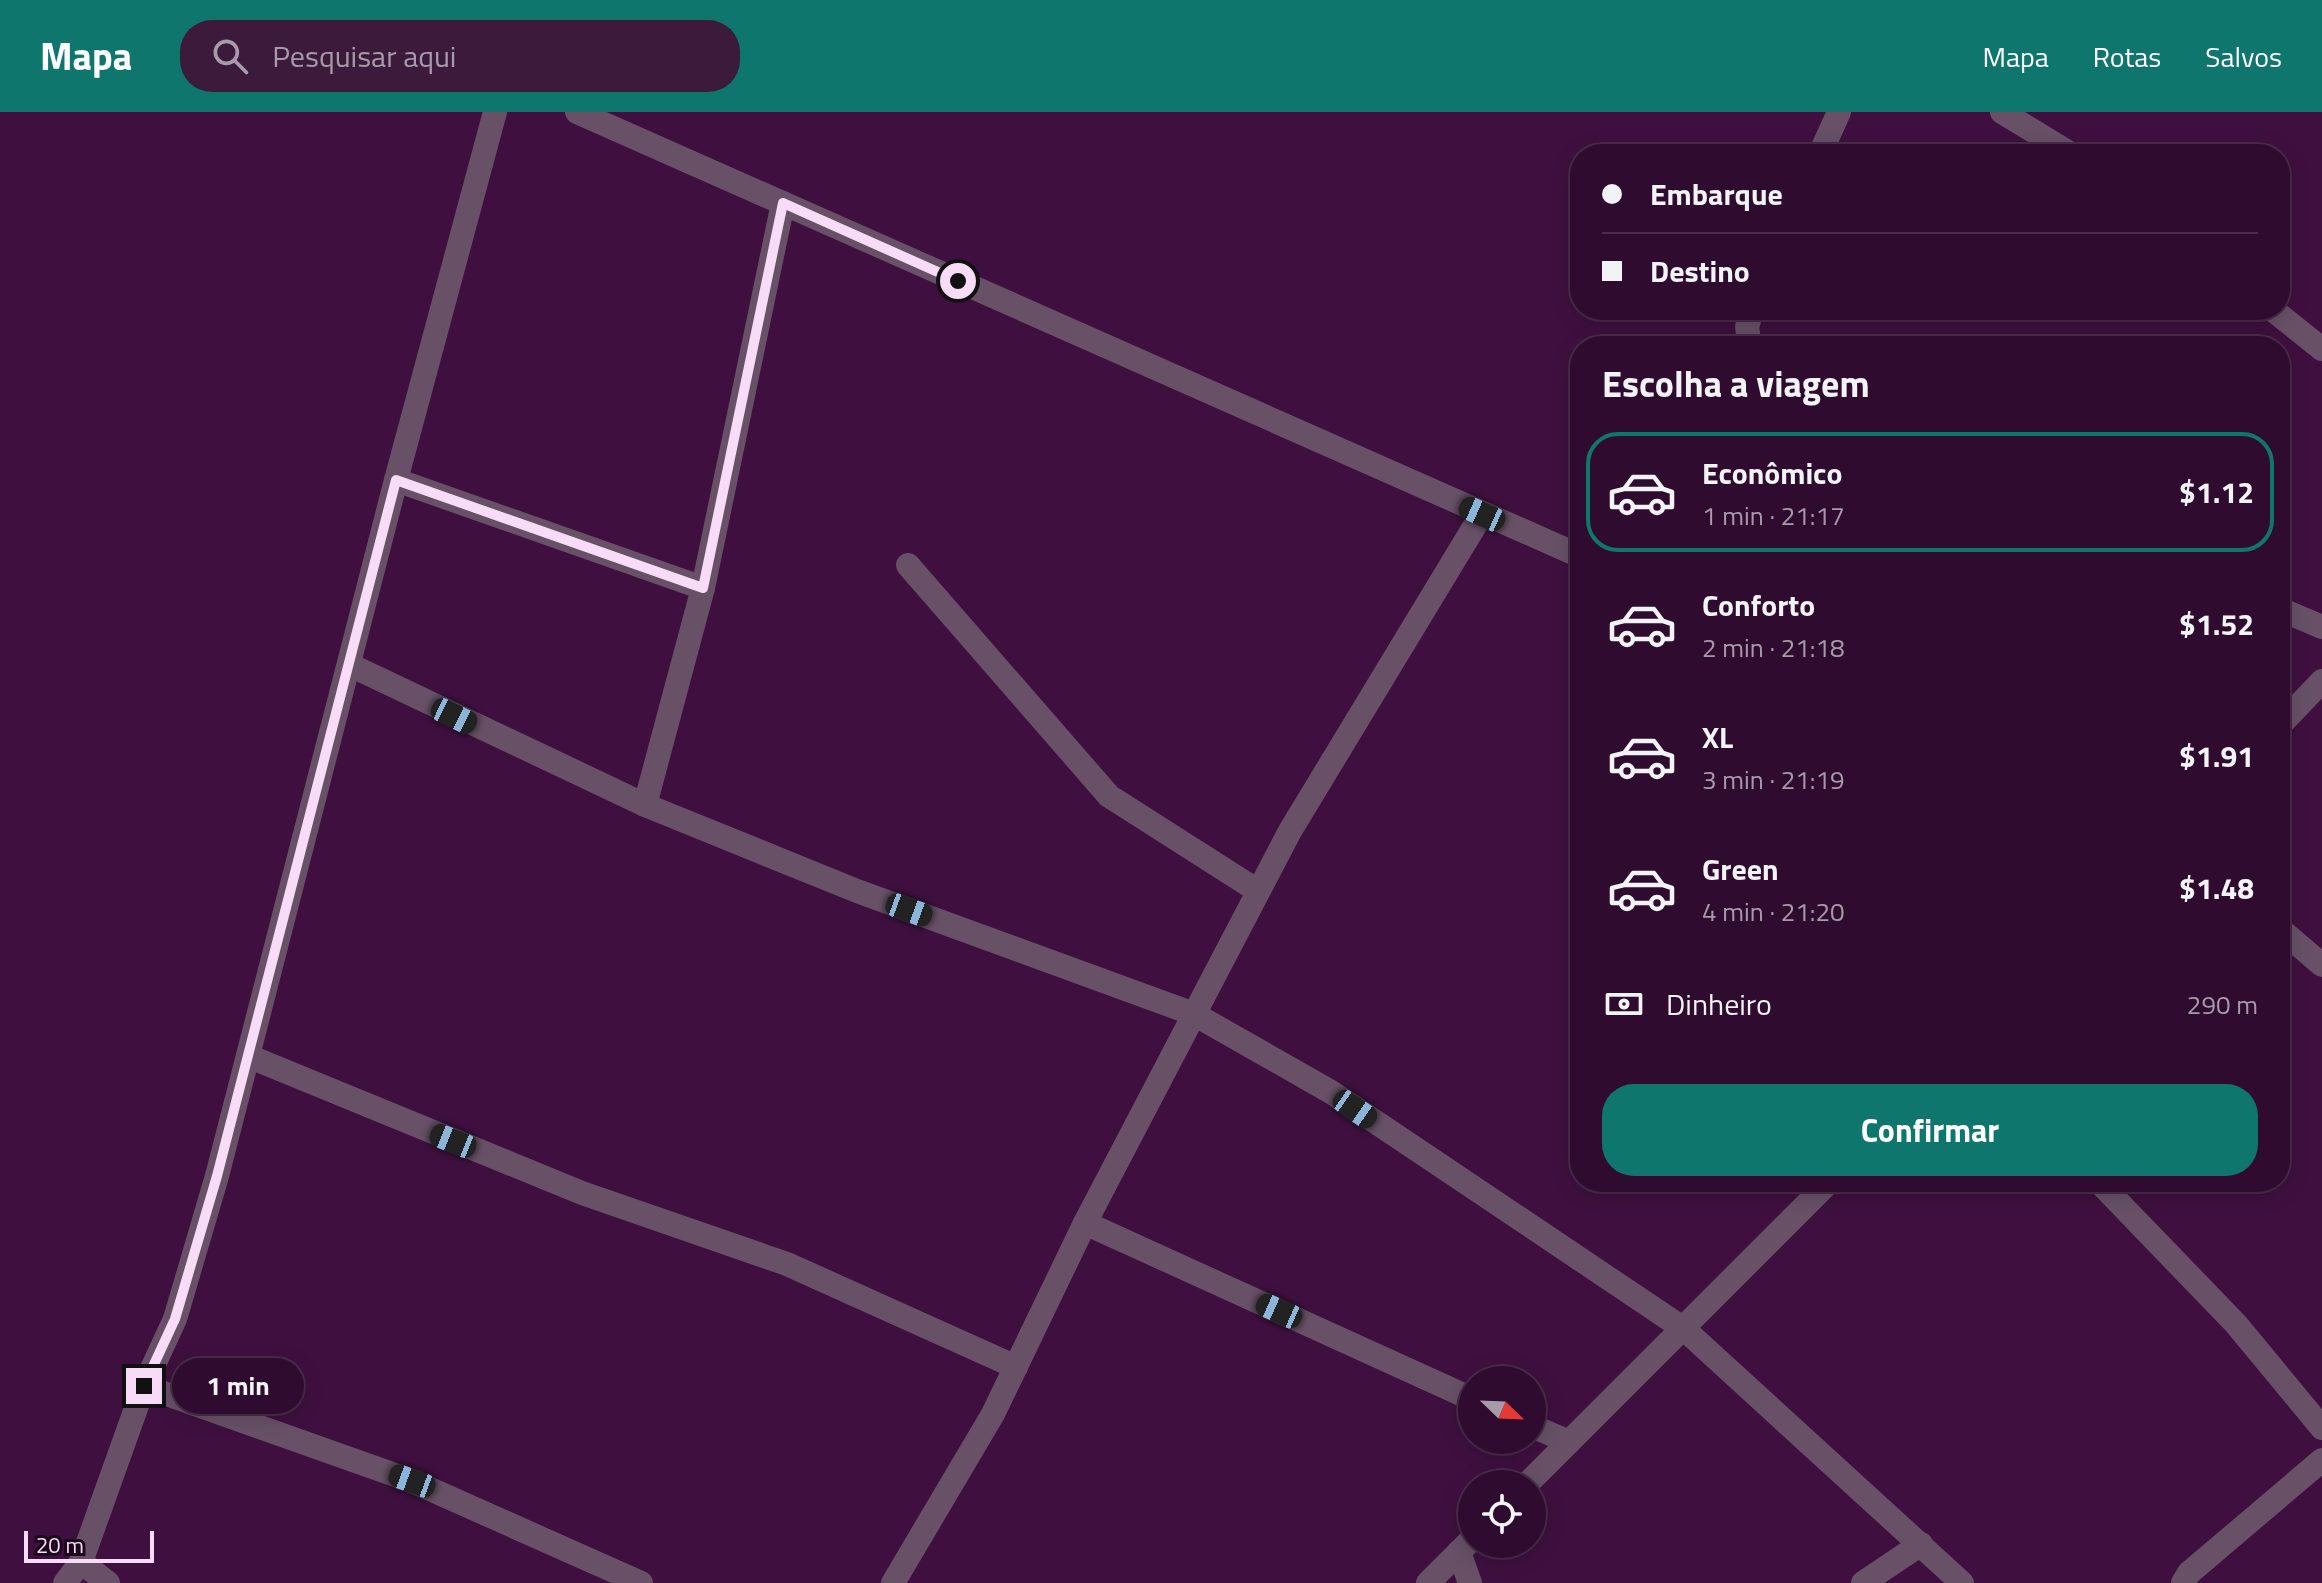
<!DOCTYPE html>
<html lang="pt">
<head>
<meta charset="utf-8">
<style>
  body { margin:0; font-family:"Titillium Web",sans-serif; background:#3b1a3b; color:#f1f3f6; height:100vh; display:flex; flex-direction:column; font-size:30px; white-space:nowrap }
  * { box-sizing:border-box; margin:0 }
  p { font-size:26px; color:#a79baa }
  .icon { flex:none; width:44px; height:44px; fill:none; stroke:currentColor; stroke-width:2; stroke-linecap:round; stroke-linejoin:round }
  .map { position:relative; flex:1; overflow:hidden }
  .drawer { position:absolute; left:1570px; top:224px; width:720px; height:856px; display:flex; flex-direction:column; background:#2f0c2f; border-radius:32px; box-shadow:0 4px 20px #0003,0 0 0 2px #4a2c4b }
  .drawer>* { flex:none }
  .hud { position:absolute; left:1570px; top:32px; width:720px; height:176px; border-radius:32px; box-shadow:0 4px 20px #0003,0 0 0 2px #4a2c4b; display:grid; align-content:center; height:176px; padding:0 32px; background:#2f0c2f }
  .needle { width:52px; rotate:113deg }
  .buttons { position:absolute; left:1458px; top:1254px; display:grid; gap:16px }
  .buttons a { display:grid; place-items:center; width:88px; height:88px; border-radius:50%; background:#2f0c2f; box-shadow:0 4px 20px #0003,0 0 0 2px #4a2c4b; font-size:40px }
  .scale { position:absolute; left:24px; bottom:20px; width:130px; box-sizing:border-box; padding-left:8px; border:4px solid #f8dbf6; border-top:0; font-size:22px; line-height:28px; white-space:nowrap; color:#f8dbf6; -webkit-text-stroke:6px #1b071b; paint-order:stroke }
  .end { position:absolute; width:36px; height:36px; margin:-18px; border:10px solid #f8dbf6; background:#111; box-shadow:0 0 0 4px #111 }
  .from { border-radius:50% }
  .bubble { position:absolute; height:56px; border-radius:28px; background:#2f0c2f; box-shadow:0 4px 20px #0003,0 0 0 2px #4a2c4b; font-size:26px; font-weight:700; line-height:56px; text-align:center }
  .car { position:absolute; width:24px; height:48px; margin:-24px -12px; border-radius:10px; box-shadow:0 0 6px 2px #0007; background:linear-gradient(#222 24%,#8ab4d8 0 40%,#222 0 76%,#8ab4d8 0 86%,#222 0) }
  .hud b { display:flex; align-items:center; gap:28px; height:76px; font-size:30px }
  .hud b+b { border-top:2px solid #4a2c4b }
  .hud i { width:20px; height:20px; background:#f1f3f6 }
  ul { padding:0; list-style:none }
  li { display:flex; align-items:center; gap:24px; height:120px; margin:0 16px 12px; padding:0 16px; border:4px solid transparent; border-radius:32px }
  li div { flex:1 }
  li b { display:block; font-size:30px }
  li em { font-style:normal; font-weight:700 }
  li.active { border-color:#0f766e }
  li>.icon { width:72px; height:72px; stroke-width:1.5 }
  h2 { padding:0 32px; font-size:36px; line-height:96px }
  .pay { display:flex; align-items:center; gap:20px; height:88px; padding:0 32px; font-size:30px }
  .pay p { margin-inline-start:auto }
  .action { display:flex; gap:16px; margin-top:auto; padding:16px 32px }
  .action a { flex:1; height:92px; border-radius:32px; background:#0f766e; color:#fff; font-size:32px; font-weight:700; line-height:92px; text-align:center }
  header { display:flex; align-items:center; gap:48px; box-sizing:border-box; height:112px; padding:0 40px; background:#0f766e; color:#fff }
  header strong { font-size:38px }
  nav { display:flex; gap:44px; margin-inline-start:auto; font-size:28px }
  .search { width:560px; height:72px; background:#3b1a3b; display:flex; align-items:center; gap:20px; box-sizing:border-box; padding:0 28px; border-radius:32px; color:#a79baa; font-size:30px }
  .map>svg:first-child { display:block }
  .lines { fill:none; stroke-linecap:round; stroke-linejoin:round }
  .minor { stroke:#685167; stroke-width:24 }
  .route { stroke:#f8dbf6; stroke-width:10 }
</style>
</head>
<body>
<header>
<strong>Mapa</strong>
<div class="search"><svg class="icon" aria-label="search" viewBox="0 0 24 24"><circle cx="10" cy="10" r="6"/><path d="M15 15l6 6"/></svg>Pesquisar aqui</div>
<nav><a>Mapa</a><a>Rotas</a><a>Salvos</a></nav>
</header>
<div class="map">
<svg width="2322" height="1471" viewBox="0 0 2322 1471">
  <rect width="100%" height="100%" fill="#3f103f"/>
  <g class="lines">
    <g class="minor">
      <path d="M577,0L1580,444"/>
      <path d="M2002,0L2071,42"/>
      <path d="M1820,42L1839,0"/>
      <path d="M2273,198L2322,237"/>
      <path d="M1750,234L1747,215L1752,198"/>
      <path d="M396,368L703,476"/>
      <path d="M908,453L1109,684L1258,779"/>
      <path d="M2280,497L2322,515"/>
      <path d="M350,553L645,693L857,779L1194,902L1331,980L1684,1217L1962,1471"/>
      <path d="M2280,613L2322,569"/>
      <path d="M645,693L703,476L783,91"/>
      <path d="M2280,817L2322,853"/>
      <path d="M248,944L582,1081L787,1152L1016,1255"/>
      <path d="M2099,1070L2236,1212L2322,1316"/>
      <path d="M1085,1111L1472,1287"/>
      <path d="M144,1274L412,1369L641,1471"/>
      <path d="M1532,1314L1569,1330"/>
      <path d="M1527,1372L1829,1070"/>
      <path d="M1459,1440L1470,1471"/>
      <path d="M81,1450L108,1471"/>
      <path d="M65,1471L81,1450L144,1274L175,1207L217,1064L396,368L495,0"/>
      <path d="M893,1471L993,1302L1085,1111L1290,719L1482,402"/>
      <path d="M1428,1471L1472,1427"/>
      <path d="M1863,1471L1921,1432"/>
      <path d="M2183,1471L2189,1461L2322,1348"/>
    </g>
  </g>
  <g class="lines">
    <path class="route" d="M144,1274L175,1207L217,1064L396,368L703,476L783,91L958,169"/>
  </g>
</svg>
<div class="buttons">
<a><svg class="needle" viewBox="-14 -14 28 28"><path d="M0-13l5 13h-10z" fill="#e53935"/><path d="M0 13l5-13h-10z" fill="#a79baa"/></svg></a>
<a><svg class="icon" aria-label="locate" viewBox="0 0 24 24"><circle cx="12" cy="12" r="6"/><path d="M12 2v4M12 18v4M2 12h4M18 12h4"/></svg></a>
</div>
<div class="scale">20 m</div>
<i class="end from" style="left:958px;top:169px"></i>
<i class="end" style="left:144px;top:1274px"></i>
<div class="bubble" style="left:172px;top:1246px;width:132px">1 min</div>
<i class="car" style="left:1482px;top:402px;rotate:294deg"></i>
<i class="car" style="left:454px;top:604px;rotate:116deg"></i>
<i class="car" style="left:909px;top:798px;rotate:110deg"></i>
<i class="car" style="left:1355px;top:997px;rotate:125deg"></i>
<i class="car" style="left:453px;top:1029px;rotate:292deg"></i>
<i class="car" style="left:1279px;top:1199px;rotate:294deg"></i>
<i class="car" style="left:412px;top:1369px;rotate:290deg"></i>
<div class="hud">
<b><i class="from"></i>Embarque</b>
<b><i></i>Destino</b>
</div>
<section class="drawer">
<h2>Escolha a viagem</h2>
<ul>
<li class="active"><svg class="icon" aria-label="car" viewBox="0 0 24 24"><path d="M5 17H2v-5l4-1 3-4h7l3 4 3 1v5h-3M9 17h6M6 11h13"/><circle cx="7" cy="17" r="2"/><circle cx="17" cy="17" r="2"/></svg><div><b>Econômico</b><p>1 min · 21:17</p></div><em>$1.12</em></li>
<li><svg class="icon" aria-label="car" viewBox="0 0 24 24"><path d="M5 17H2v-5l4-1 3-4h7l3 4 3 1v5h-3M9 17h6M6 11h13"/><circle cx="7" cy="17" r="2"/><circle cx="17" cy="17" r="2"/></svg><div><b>Conforto</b><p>2 min · 21:18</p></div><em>$1.52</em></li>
<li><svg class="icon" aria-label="car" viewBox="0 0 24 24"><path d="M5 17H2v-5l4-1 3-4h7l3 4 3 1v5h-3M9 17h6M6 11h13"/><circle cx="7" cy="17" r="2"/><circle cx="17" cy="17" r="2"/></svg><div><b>XL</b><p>3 min · 21:19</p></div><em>$1.91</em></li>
<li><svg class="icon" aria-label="car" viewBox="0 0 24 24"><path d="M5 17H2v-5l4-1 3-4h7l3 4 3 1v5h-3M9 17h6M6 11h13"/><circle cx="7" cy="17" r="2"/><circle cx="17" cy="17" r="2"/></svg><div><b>Green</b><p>4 min · 21:20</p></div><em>$1.48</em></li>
</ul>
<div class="pay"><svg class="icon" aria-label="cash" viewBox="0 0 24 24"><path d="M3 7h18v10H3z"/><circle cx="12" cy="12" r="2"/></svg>Dinheiro<p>290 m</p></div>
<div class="action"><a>Confirmar</a></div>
</section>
</div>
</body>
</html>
